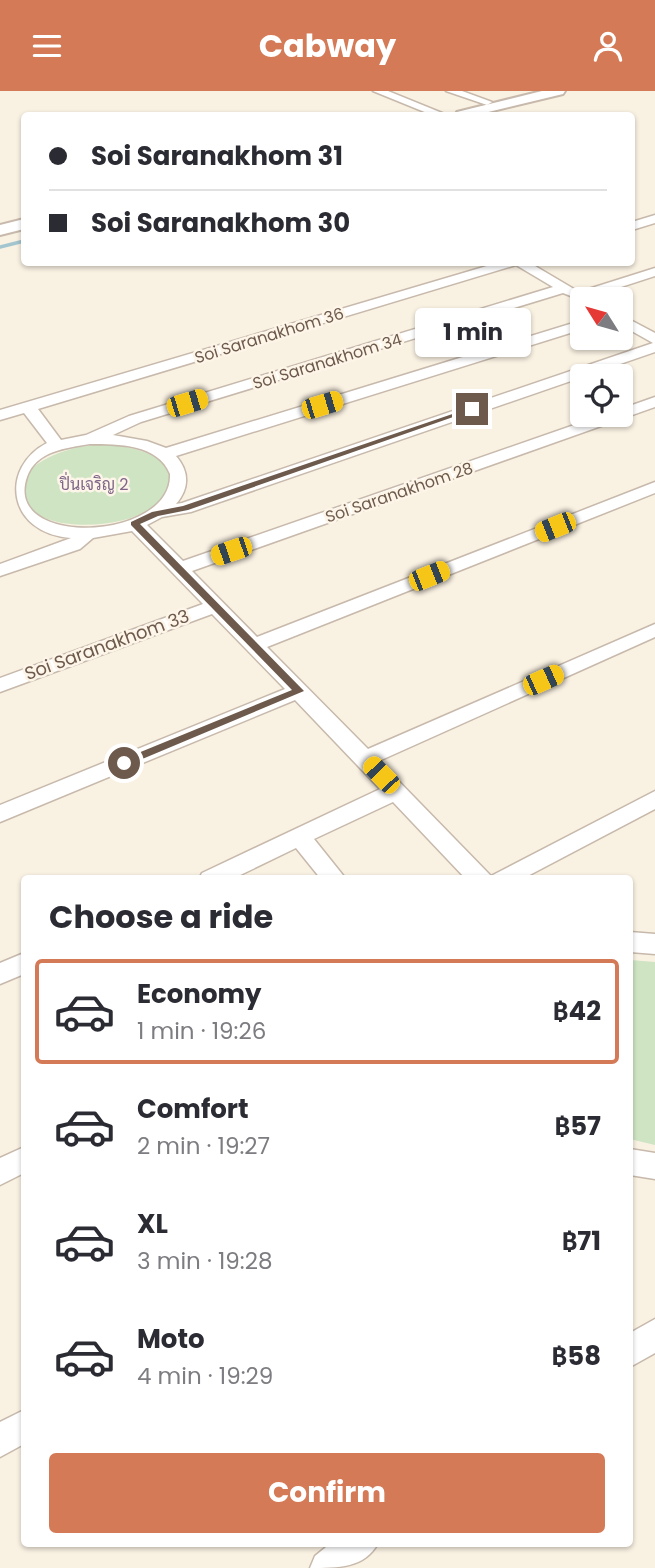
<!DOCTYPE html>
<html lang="en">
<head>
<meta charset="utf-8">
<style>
  body { margin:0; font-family:Poppins,Sarabun,sans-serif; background:#f2f2f3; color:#2b2b33; height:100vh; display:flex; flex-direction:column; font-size:26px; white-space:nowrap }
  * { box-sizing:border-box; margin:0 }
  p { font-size:23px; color:#7c7c81 }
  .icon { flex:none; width:38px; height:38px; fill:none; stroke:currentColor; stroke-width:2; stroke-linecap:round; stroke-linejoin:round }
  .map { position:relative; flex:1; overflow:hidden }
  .details { position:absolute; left:21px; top:784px; width:612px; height:672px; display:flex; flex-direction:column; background:#fff; border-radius:7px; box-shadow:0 2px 5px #0004 }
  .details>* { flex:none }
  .top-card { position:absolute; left:21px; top:21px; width:614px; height:154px; border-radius:7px; box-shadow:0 2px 5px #0004; display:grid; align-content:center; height:154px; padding:0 28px; background:#fff }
  .needle { width:46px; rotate:307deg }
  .controls { position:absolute; left:570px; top:196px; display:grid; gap:14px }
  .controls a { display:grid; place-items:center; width:63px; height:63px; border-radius:7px; background:#fff; box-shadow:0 2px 5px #0004; font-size:35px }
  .end { position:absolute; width:32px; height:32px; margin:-16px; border:9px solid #6d5a4c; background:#fff; box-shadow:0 0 0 4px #fff }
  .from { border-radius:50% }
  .bubble { position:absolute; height:49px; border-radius:7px; background:#fff; box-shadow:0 2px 5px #0004; font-size:23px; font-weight:700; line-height:49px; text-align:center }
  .car { position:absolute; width:21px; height:42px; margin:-21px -10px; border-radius:9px; box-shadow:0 0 5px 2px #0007; background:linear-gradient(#f5c518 24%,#345 0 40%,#f5c518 0 76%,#345 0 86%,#f5c518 0) }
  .top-card b { display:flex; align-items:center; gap:24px; height:66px; font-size:26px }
  .top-card b+b { border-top:2px solid #e1e1e2 }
  .top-card i { width:18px; height:18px; background:#2b2b33 }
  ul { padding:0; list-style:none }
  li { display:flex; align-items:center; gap:21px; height:105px; margin:0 14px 10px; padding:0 14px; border:4px solid transparent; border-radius:7px }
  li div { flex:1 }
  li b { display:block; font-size:26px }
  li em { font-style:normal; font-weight:700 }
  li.on { border-color:#d47a56 }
  li>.icon { width:63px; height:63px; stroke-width:1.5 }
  h2 { padding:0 28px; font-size:32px; line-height:84px }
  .cta { display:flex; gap:14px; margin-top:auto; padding:14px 28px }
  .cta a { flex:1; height:80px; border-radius:7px; background:#d47a56; color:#fff; font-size:28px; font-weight:700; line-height:80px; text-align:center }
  header { display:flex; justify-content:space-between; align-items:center; height:91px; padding:0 28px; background:#d47a56; color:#fff; font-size:32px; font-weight:700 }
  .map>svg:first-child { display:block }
  .green { fill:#cee4c3 }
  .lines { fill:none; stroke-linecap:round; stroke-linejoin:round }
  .stream { stroke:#a2c5cf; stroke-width:3.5 }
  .minor-casing { stroke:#c7b9ab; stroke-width:3 }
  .tertiary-casing { stroke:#c7b9ab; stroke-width:4 }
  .minor { fill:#fff; fill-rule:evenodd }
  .tertiary { fill:#fff; fill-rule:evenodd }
  .route { fill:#6d5a4c }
  .labels { text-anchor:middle; stroke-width:5; stroke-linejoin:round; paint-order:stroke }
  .far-street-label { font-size:16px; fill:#6d5a4c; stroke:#fcf5e8 }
  .far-neighbourhood-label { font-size:16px; fill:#7f6589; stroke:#fcf5e8 }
  .street-label { font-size:18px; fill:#6d5a4c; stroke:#fcf5e8 }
</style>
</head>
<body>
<header><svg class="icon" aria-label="menu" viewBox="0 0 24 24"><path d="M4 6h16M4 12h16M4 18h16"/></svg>Cabway<svg class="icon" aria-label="person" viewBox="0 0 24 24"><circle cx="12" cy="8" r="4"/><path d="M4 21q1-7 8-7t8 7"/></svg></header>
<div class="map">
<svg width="655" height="1477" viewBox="0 0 655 1477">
  <rect width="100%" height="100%" fill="#f9f1e2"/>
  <g class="green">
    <path d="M105,353C129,355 190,366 165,404C146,433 85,439 54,430C41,427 32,419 22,410L26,382C49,362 74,355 105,353Z"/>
    <path d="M630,869L655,871V1054L630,1048Z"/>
  </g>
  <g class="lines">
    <path class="stream" d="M0,156L24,150"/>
    <g class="minor-casing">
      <g id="minor">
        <path d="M373,0H388L447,24H432Z"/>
        <path d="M446,0H462L492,11L487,14Z"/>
        <path d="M655,124V132L632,139V131Z"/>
        <path d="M497,172H530L579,201L655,177V185L581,209L563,202L141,331L113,344L147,350L166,357L583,229V238L176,365C190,381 189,398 176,413L182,412L653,252L621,234V224L655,242V261L191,421L162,426L147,434L183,470L603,324H621V318L655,306V316L192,480L257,546L655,391V402L267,556L368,658L655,533V546L379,670L491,785L655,700V718L522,788H466L393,711L314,748L346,788H321L296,757L232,788H199L202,782L380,698L295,609L0,731V714L285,598L212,523L0,601V587L203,513L132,440L93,447L80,458L0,485V473L71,447C6,442 0,376 47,352L24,322L0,329V319ZM516,174L553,196L129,325L86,344L61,349L38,318ZM90,353C118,353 158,353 170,383C173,450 2,458 27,386C36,360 66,357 90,353Z"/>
        <path d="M630,841L655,843V863L630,861Z"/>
        <path d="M24,862V883L0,893V872Z"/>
        <path d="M24,1056V1082L0,1094V1067Z"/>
        <path d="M630,1058L655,1062V1088L630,1084Z"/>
        <path d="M655,1228V1262L630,1276V1242Z"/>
        <path d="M24,1319V1353L0,1366V1331Z"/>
        <path d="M331,1452H378C365,1477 338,1477 310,1477L315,1465Z"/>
      </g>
    </g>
    <g class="tertiary-casing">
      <g id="tertiary">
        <path d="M542,0H565L563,3L476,24H455L457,21Z"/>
        <path d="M24,128V138L0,144V134Z"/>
      </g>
    </g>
    <use href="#minor" class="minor"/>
    <use href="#tertiary" class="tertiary"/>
  </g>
  <path class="route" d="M470,317L476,318L188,419L158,425L140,433L304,600L128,674H121V669L292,599L131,434V431L152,421L183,415Z"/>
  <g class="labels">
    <g class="far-street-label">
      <text transform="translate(269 244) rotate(-17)" y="6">Soi Saranakhom 36</text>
      <text transform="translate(327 270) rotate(-17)" y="6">Soi Saranakhom 34</text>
      <text transform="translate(399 401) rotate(-19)" y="6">Soi Saranakhom 28</text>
    </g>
    <g class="far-neighbourhood-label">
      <text x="94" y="399">ปิ่นเจริญ 2</text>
    </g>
    <g class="street-label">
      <text transform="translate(107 554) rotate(-20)" y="6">Soi Saranakhom 33</text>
    </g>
  </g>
</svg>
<div class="controls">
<a><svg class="needle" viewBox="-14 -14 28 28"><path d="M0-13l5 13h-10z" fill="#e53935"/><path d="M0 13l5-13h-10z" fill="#7c7c81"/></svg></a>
<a><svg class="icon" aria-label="locate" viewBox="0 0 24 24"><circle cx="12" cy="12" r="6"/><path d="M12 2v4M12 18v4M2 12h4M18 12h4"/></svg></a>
</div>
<i class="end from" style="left:124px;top:672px"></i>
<i class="end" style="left:472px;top:318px"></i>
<div class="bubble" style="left:415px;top:217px;width:116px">1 min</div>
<i class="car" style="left:187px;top:312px;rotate:73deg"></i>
<i class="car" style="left:322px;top:314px;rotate:73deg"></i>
<i class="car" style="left:555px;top:436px;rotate:248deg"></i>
<i class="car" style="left:231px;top:460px;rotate:251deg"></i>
<i class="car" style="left:429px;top:485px;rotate:68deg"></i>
<i class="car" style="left:543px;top:589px;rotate:66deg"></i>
<i class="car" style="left:381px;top:684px;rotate:316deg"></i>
<div class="top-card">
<b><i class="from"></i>Soi Saranakhom 31</b>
<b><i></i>Soi Saranakhom 30</b>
</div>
<section class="details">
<h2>Choose a ride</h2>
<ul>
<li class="on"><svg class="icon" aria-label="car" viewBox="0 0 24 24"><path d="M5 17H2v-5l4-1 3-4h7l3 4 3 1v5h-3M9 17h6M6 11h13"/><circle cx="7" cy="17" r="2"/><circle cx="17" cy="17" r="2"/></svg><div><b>Economy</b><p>1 min · 19:26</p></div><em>฿42</em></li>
<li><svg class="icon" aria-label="car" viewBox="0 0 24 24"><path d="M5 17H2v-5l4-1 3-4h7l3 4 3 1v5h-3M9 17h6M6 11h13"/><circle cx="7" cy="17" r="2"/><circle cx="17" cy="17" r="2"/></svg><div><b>Comfort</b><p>2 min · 19:27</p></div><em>฿57</em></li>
<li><svg class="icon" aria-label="car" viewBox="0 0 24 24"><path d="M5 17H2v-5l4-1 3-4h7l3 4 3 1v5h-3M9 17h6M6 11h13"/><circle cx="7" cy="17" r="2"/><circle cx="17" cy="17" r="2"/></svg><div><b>XL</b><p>3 min · 19:28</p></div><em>฿71</em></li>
<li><svg class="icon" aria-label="car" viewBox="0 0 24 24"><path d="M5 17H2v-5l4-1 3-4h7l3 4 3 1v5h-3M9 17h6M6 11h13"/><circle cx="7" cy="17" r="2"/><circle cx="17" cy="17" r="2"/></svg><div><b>Moto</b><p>4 min · 19:29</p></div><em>฿58</em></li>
</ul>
<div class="cta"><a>Confirm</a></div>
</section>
</div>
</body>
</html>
